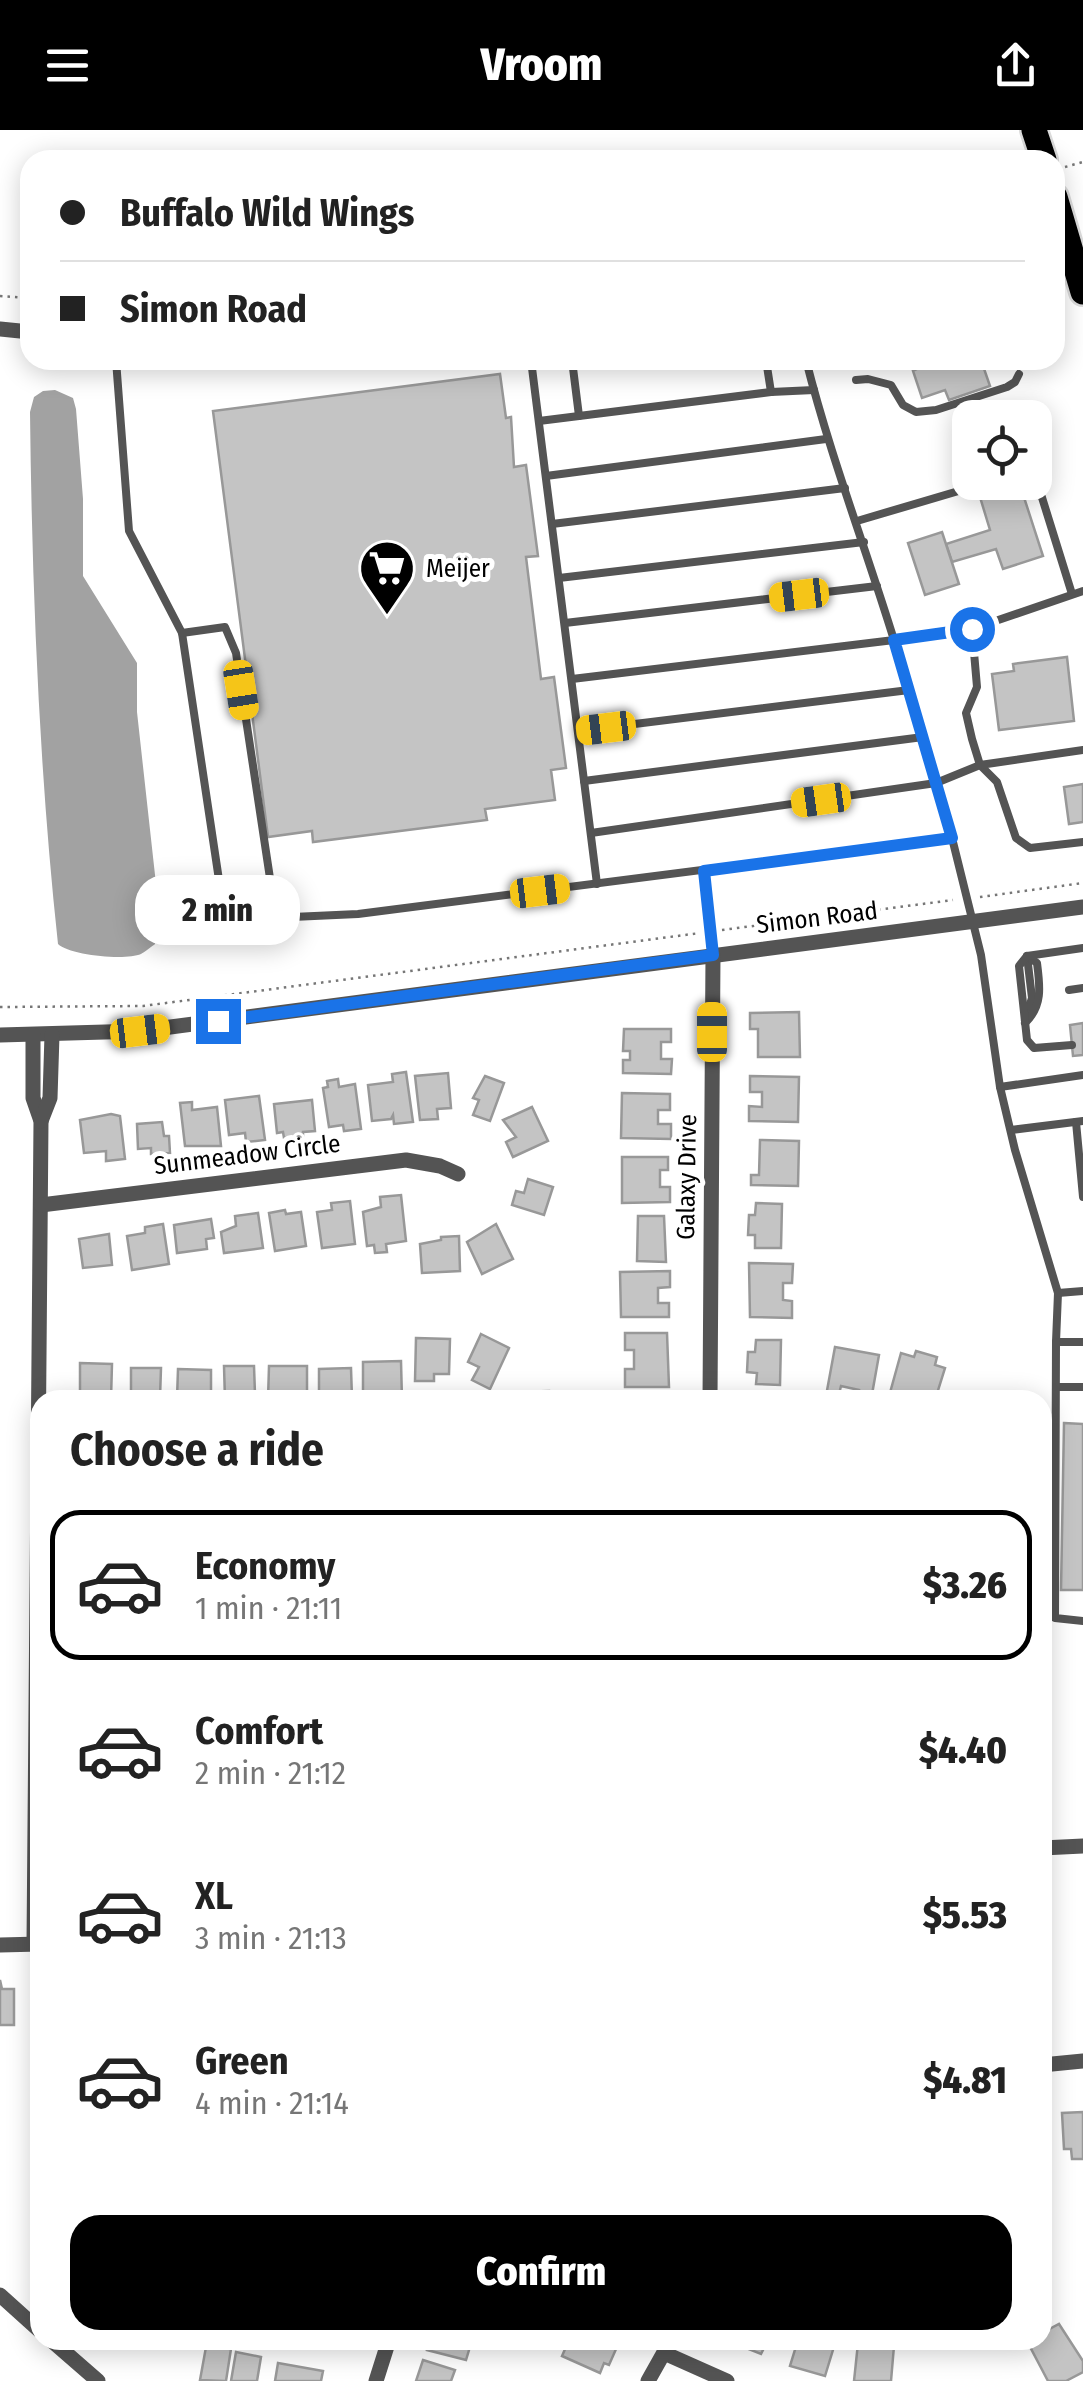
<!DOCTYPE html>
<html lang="en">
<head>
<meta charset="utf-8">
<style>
  body { margin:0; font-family:"Fira Sans Condensed",sans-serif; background:#f2f2f2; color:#222; height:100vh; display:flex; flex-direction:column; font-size:38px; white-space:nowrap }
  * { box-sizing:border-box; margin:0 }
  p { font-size:32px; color:#767676 }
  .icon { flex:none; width:55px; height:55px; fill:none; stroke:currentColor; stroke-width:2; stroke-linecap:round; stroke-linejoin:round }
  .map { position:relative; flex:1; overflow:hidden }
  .sheet { position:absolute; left:30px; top:1260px; width:1022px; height:960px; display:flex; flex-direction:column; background:#fff; border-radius:30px; box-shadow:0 5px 25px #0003 }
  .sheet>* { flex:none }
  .banner { position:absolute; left:20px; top:20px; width:1045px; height:220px; border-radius:30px; box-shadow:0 5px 25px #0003; display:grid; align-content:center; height:220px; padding:0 40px; background:#fff }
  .fabs { position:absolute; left:952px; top:270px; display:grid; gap:20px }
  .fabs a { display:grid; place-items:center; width:100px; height:100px; border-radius:20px; background:#fff; box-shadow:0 5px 25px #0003; font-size:50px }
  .end { position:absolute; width:45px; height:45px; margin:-22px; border:12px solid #1a73e8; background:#fff; box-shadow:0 0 0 5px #fff }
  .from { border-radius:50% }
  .bubble { position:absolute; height:70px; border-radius:30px; background:#fff; box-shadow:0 5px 25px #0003; font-size:32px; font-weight:800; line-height:70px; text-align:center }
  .car { position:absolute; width:30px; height:60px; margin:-30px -15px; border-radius:12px; box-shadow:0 0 8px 2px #0007; background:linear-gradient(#f5c518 24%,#345 0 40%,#f5c518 0 76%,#345 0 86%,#f5c518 0) }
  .banner b { display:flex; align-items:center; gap:35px; height:95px; font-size:38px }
  .banner b+b { border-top:2px solid #e0e0e0 }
  .banner i { width:25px; height:25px; background:#222 }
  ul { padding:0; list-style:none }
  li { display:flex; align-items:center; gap:30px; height:150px; margin:0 20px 15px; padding:0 20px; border:5px solid transparent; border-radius:30px }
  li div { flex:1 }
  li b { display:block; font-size:38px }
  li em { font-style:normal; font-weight:800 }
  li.current { border-color:#000 }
  li>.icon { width:90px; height:90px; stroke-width:1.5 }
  h2 { padding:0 40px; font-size:45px; line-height:120px }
  .primary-button { display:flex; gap:20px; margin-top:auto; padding:20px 40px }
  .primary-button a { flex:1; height:115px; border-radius:30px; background:#000; color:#fff; font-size:40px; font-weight:800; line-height:115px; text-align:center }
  header { display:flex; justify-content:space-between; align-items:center; height:130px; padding:0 40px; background:#000; color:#fff; font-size:45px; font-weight:800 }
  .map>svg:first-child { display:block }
  .water { fill:#a2a2a2 }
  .building { fill:#c4c4c4; stroke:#989898; stroke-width:2.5 }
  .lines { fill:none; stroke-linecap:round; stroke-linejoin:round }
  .primary-casing { stroke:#dbdbdb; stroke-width:30 }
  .path { stroke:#767676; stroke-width:2.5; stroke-dasharray:2.5 5; stroke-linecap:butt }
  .service { stroke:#545454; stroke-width:8 }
  .minor { stroke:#545454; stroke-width:15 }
  .primary { stroke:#000; stroke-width:25 }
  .route { stroke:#1a73e8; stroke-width:12 }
  .labels { text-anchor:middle; stroke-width:10; stroke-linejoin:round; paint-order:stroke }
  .poi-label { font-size:25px; fill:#000; stroke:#fff; text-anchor:start }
  .street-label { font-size:25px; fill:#000; stroke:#fff }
</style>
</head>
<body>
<header><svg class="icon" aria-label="menu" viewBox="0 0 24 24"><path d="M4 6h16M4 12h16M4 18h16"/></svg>Vroom<svg class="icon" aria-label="share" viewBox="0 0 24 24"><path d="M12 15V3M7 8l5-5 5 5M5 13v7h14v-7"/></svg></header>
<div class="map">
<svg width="1083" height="2251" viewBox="0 0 1083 2251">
  <rect width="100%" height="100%" fill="#fff"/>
  <path class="water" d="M55,260L73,268L76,279L83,369V446L137,533V582L157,763L155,814C154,815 143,823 141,824C125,831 69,825 58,814C39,638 32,459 30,282L34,267L43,261Z"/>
  <g class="building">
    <path d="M916,230H981L990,256L949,270L945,260L922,268L913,241L919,238Z"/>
    <path d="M500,244L506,288L511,287L514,337L526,335L538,426L526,427L541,549L554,547L566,638L551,640L555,670L485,679L487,690L313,712L312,701L268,707L213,281Z"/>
    <path d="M1020,355L1043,426L1003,439L996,419L952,432L946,414L990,400L980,367Z"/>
    <path d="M942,402L959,454L925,465L908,413Z"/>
    <path d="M1067,527L1074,591L999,600L992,544L1014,541L1013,534Z"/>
    <path d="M1083,654V692L1069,694L1064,657Z"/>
    <path d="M799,882L800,927H758V899H750V883Z"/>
    <path d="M1083,893V925L1073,926L1070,895Z"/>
    <path d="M624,899H671V912H661V929H672L671,944L623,943V930H630V921H623Z"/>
    <path d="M406,942L413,992L394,994L393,985L391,989L372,991L368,955L393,952L392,944Z"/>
    <path d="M448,943L451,978L437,979L438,989L420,990L415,946Z"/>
    <path d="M485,946L504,953L490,991L473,985L479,970L473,968Z"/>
    <path d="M750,946L799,947L798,992L749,991V976L762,977V962H750Z"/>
    <path d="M338,949L339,957L355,954L361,999L344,1001L343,995L329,997L323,958L328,957L327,951Z"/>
    <path d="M622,963L670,964V980H658V994H671V1009L621,1008Z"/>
    <path d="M259,966L265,1010L246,1012L245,1003L229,1005L225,970Z"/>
    <path d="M312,970L315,1001L303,1002V1006L284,1008L283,1002L277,1003L274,974Z"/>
    <path d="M192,972V980L217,977L221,1016H185L180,973Z"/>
    <path d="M532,977L548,1011L513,1027L506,1012L516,1007L503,990Z"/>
    <path d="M111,984L120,986L125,1029L106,1031V1021L84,1023L80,990Z"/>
    <path d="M162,992L164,1006H169L170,1023L151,1024V1018L138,1019L137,994Z"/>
    <path d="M760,1010L799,1011L798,1056L751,1055V1045H759Z"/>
    <path d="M622,1027H668V1040H660V1057H670V1072L622,1073Z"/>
    <path d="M528,1049L553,1057L544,1085L512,1075L516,1061L524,1063Z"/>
    <path d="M401,1065L406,1111L386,1114L387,1122L375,1123L374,1115L367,1116L363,1082L381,1077L380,1067Z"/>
    <path d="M350,1071L355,1114L322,1118L317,1082L332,1080L331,1073Z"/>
    <path d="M756,1073L782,1074L781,1118H755V1105H748L749,1085H755Z"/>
    <path d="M285,1080L286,1084L301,1082L306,1116L275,1121L269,1083Z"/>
    <path d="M258,1083L263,1118L224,1123L221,1102L236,1096L235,1086Z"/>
    <path d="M638,1086H664L666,1132L637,1131Z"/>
    <path d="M211,1089L214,1108L206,1109L207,1119L177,1123L174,1095Z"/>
    <path d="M163,1094L169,1134L132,1140L127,1106L145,1103V1097Z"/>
    <path d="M496,1094L513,1129L482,1144L467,1112Z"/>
    <path d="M109,1104L112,1135L83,1138L79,1109Z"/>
    <path d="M459,1106L460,1141L422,1143L420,1114L441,1110V1107Z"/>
    <path d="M749,1133L793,1134L792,1153H783V1170L792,1171V1188L750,1187Z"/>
    <path d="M670,1141V1157L658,1158V1173H669V1187H621L620,1142Z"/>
    <path d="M625,1203H667L669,1257H625V1239H634V1220H625Z"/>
    <path d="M481,1204L509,1218L490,1259L472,1250L479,1237L468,1232Z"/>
    <path d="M416,1208L450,1209L449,1244H434V1251H415Z"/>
    <path d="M756,1210H781L780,1255L756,1254L757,1243L747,1242L748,1222H755Z"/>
    <path d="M835,1217L879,1225L871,1270H857L859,1260L841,1256L838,1268L826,1266Z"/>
    <path d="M916,1221L937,1227L935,1235L945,1238L935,1270H921L902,1264L900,1270H888L901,1223L914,1227Z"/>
    <path d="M401,1231L402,1270L363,1266V1232Z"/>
    <path d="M80,1233L112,1234L111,1269L80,1268Z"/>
    <path d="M224,1236H254L255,1264H244V1270H225Z"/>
    <path d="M269,1236H307V1267L268,1270Z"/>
    <path d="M131,1238H161L160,1268L131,1267Z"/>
    <path d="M351,1238L352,1268L319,1270V1239Z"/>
    <path d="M178,1239L211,1240V1269H177Z"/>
    <path d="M549,1261V1270H514V1262Z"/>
    <path d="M1064,1293L1083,1294V1460H1061Z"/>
    <path d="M0,1850L2,1859H14V1895H0Z"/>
    <path d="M1083,1982V2029H1072L1071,2019H1064L1062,1983Z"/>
    <path d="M1059,2194L1083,2231V2242L1066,2251H1048L1027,2211L1042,2210V2203Z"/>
    <path d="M430,2210H472L466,2230L427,2220Z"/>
    <path d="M569,2210H620L609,2235L604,2233L600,2243L562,2226Z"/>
    <path d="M726,2210H773L770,2218L765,2216L761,2224Z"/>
    <path d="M798,2210H836L825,2246L790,2236Z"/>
    <path d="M858,2213L894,2216L891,2251H854Z"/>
    <path d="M206,2217L231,2219L226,2251L200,2250Z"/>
    <path d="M236,2222L261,2227L257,2251H231Z"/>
    <path d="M423,2230L455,2240L451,2251H416Z"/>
    <path d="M278,2233L323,2241L321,2251H275Z"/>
  </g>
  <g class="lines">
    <g class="primary-casing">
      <g id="primary">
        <path d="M1034,0L1044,30"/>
        <path d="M1055,67L1083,162"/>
      </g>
    </g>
    <g class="path">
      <path d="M1065,37L1083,32"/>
      <path d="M0,166L30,168"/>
      <path d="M980,767L1083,753"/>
      <path d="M722,800L953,770"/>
      <path d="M0,877L143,876L700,803"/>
    </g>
    <g class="service">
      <path d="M116,230L129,401L182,503L225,790L358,784L952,708L894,510L972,499L1083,461"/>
      <path d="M531,230L597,754"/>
      <path d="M766,230L771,262"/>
      <path d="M856,250L868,249L891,255L903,275L916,282L936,280L1007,257L1015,252L1019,244"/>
      <path d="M579,286L573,238L583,230"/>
      <path d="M539,291L771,262L814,260"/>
      <path d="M1035,345L1072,464"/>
      <path d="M546,346L826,309"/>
      <path d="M857,391L989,352"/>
      <path d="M552,394L845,358"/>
      <path d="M559,448L864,412"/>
      <path d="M565,493L877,456"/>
      <path d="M972,499L977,557L966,583L972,609L980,635L997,652L1016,708L1030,718L1083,712"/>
      <path d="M182,503L225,497L236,523L276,788"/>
      <path d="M572,549L894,510C865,416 830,325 806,230"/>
      <path d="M578,601L909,560"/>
      <path d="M584,651L923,607"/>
      <path d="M591,703L936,653L980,635L1083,620"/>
      <path d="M952,708L981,825L1000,957L1083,945"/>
      <path d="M704,741L713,825"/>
      <path d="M1069,860L1083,858"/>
      <path d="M1025,890L1032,868L1027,826"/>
      <path d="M1025,893C1043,876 1040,856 1037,833L1027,826"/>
      <path d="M1072,915L1034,918L1027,910L1019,836L1027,826L1083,818"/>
      <path d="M1000,957L1015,1020L1058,1163L1056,1212H1083"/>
      <path d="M1076,992L1083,1067"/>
      <path d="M1011,1000L1083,991"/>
      <path d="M1058,1163L1083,1161"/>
      <path d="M1056,1212L1055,1488L1083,1491"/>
      <path d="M1056,1257H1083"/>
    </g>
    <g class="minor">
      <path d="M0,199L30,202"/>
      <path d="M0,905L140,901L1083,777"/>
      <path d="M33,905V968L41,991L34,1814"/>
      <path d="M41,991L50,968L52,905"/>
      <path d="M41,1075L406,1030L440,1036L458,1044"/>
      <path d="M710,1270L713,825"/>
      <path d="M1042,1718L1083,1716"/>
      <path d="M0,1815L40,1814"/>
      <path d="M1042,1935L1083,1931"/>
      <path d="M0,2165L40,2201"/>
      <path d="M51,2210L98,2251"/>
      <path d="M664,2223L727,2251"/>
      <path d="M376,2251L389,2210"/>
      <path d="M648,2251L671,2210"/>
    </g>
    <use href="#primary" class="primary"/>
  </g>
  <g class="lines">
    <path class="route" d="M218,891L713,825L704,741L952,708L894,510L972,499"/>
  </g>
  <defs>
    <g id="supermarket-pin" transform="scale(2.875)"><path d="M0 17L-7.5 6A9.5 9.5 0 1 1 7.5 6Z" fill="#000" stroke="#fff"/><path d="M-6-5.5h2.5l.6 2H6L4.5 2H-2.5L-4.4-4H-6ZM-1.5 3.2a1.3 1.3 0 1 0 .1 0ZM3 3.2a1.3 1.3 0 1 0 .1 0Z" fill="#fff"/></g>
  </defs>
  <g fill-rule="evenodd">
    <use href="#supermarket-pin" x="387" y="438"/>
  </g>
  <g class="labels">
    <g class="poi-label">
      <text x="426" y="447">Meijer</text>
    </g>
    <g class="street-label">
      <text transform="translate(817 787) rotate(-7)" y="9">Simon Road</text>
      <text transform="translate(247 1024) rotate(-7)" y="9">Sunmeadow Circle</text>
      <text transform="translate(686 1047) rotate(-89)" y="9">Galaxy Drive</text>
    </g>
  </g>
</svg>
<div class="fabs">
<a><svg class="icon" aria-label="locate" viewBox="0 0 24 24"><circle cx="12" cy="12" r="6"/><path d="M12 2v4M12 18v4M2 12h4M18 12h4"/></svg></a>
</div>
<i class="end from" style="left:972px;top:499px"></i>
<i class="end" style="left:218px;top:891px"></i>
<div class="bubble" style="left:135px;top:745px;width:165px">2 min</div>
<i class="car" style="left:799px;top:465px;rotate:263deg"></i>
<i class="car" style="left:241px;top:560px;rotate:171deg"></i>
<i class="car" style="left:606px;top:598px;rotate:263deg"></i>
<i class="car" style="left:821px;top:670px;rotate:262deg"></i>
<i class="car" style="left:540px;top:761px;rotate:83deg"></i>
<i class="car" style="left:140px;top:901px;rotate:83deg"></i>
<i class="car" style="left:712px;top:902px;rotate:0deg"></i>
<div class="banner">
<b><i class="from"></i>Buffalo Wild Wings</b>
<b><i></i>Simon Road</b>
</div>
<section class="sheet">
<h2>Choose a ride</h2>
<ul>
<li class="current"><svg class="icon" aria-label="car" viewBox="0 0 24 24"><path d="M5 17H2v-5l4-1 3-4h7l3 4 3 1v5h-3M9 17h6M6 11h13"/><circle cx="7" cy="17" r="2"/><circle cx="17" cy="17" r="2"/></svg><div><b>Economy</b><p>1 min · 21:11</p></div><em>$3.26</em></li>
<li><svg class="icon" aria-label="car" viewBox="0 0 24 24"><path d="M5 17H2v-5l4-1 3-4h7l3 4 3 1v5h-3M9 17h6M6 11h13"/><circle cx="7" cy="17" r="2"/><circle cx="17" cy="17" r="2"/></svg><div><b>Comfort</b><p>2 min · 21:12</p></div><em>$4.40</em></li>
<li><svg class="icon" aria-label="car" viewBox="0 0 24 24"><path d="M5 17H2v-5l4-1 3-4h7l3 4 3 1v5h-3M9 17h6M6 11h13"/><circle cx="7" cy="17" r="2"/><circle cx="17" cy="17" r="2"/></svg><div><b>XL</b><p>3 min · 21:13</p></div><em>$5.53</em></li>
<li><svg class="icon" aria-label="car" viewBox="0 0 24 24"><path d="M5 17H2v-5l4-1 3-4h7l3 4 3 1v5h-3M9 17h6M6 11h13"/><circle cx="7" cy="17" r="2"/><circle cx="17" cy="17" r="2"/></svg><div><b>Green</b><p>4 min · 21:14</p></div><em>$4.81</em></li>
</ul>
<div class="primary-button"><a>Confirm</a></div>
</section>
</div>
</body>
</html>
